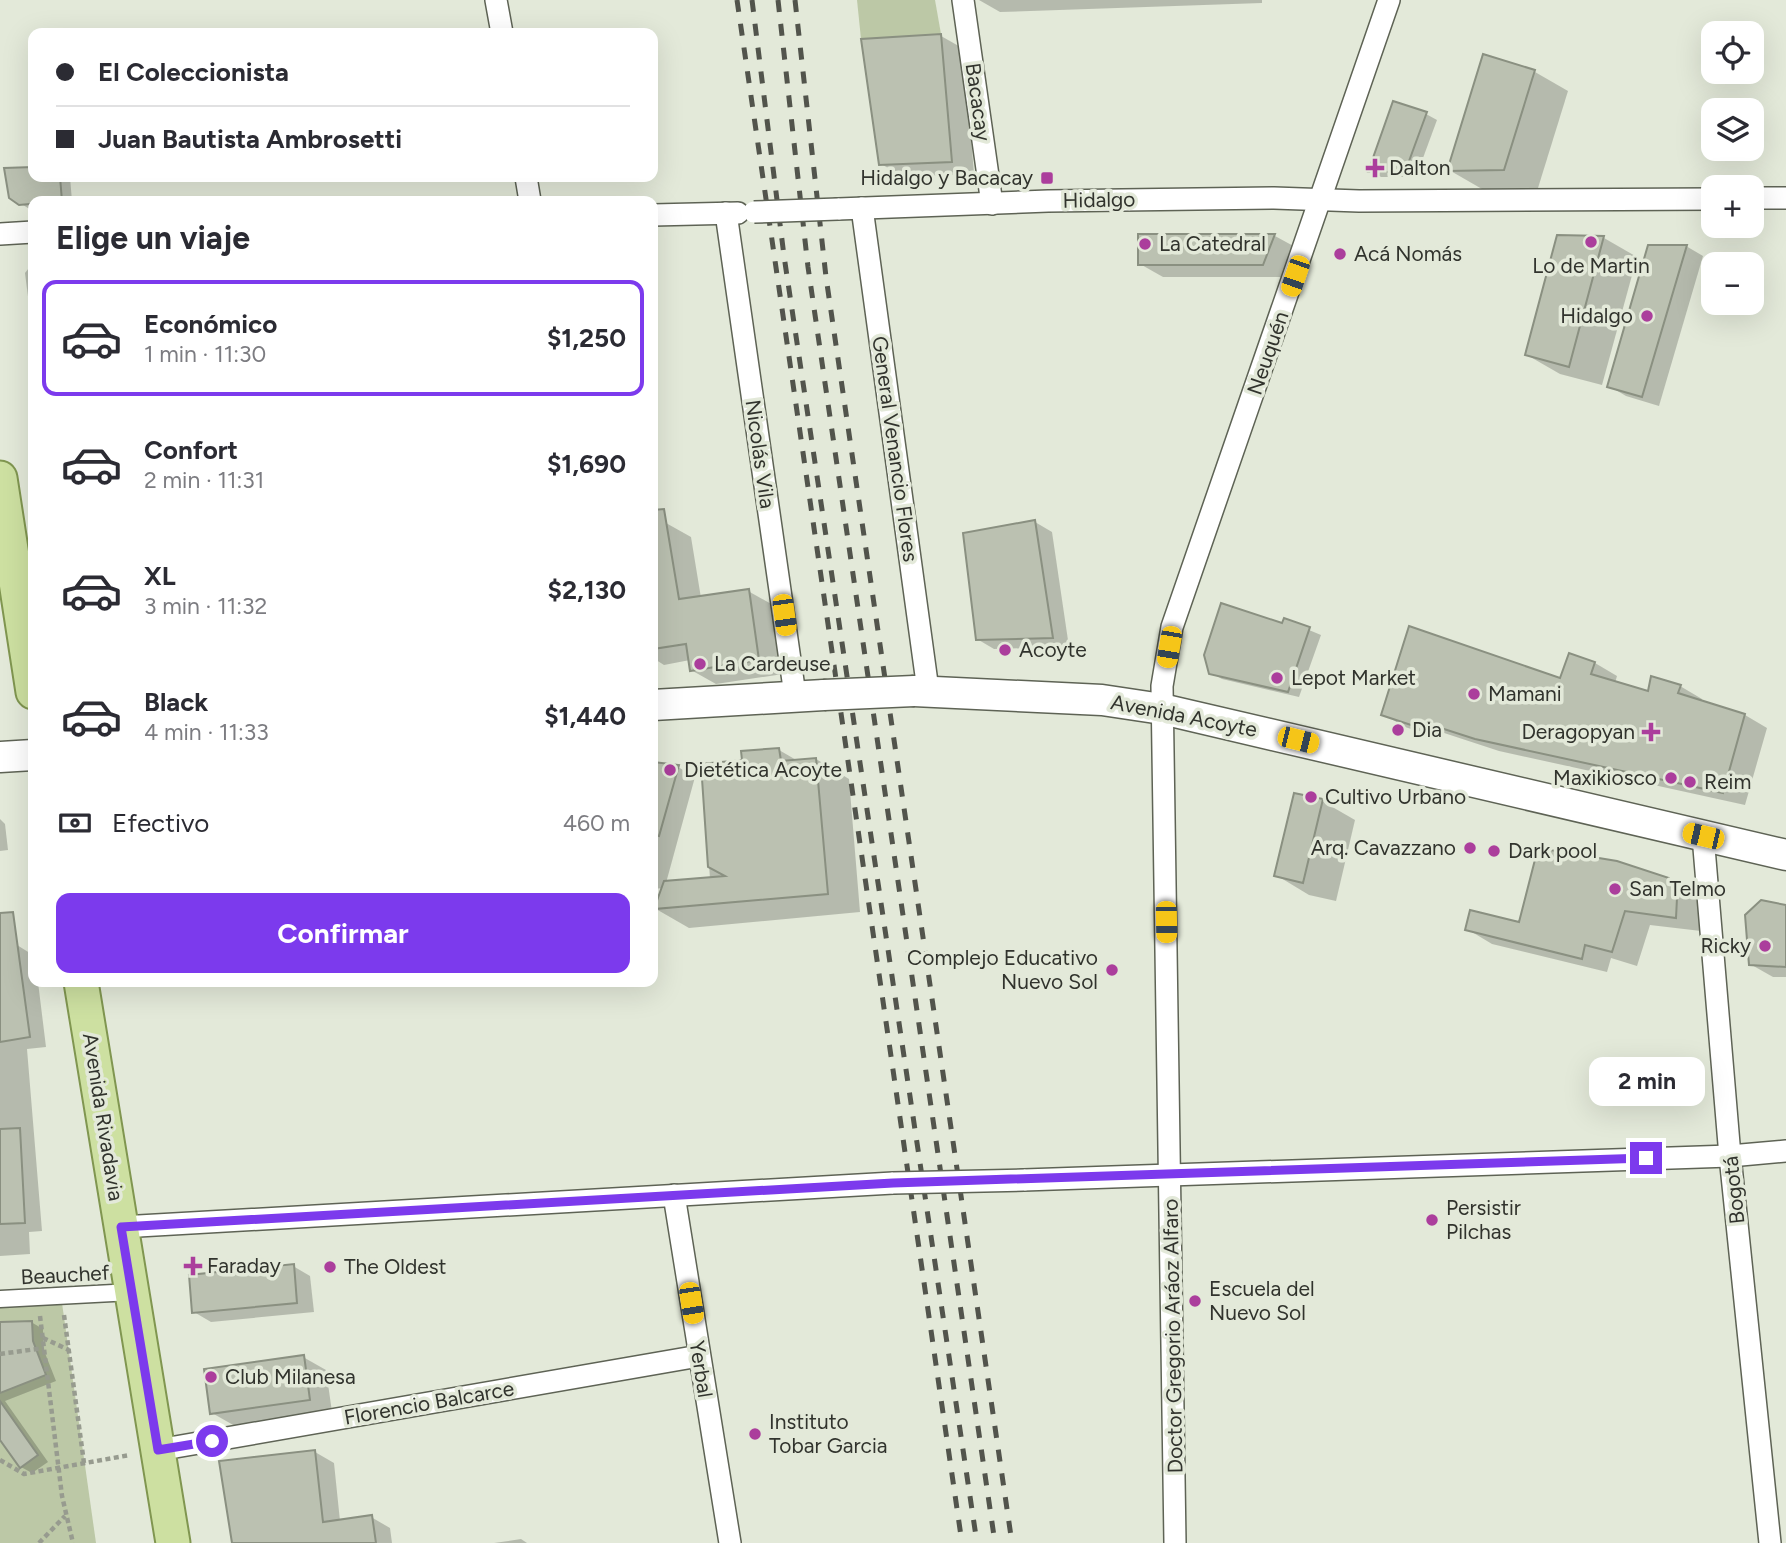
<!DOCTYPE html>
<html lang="es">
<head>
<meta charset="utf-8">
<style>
  body { margin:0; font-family:Figtree,sans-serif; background:#f7f7f7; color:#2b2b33; height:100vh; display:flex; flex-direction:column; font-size:26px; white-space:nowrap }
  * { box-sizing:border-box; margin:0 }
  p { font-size:23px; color:#7c7c81 }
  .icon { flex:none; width:38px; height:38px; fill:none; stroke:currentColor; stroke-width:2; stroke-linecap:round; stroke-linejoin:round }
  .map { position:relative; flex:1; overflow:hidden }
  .side { position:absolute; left:28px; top:196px; width:630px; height:791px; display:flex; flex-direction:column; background:#fff; border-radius:14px; box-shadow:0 7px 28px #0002 }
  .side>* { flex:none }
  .banner { position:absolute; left:28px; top:28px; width:630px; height:154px; border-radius:14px; box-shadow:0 7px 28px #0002; display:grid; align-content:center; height:154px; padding:0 28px; background:#fff }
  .buttons { position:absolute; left:1701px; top:21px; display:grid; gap:14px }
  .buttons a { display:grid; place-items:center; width:63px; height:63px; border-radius:14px; background:#fff; box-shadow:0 7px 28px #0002; font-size:35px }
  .end { position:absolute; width:32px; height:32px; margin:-16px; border:9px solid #7c3aed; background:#fff; box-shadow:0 0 0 4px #fff }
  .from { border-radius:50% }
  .bubble { position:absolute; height:49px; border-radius:14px; background:#fff; box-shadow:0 7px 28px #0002; font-size:23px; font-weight:700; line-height:49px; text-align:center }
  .car { position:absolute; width:21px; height:42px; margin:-21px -10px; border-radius:9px; box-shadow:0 0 5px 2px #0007; background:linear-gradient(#f5c518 24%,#345 0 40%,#f5c518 0 76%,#345 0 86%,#f5c518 0) }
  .banner b { display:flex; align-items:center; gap:24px; height:66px; font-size:26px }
  .banner b+b { border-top:2px solid #e1e1e2 }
  .banner i { width:18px; height:18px; background:#2b2b33 }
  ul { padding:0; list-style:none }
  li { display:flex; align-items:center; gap:21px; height:116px; margin:0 14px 10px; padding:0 14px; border:4px solid transparent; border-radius:14px }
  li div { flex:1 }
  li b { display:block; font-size:26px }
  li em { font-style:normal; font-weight:700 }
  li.active { border-color:#7c3aed }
  li>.icon { width:63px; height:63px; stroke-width:1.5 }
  h2 { padding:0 28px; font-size:32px; line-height:84px }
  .pay { display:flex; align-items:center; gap:18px; height:77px; padding:0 28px; font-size:26px }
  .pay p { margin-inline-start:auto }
  .action { display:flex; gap:14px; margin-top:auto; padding:14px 28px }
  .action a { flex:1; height:80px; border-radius:14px; background:#7c3aed; color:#fff; font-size:28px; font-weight:700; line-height:80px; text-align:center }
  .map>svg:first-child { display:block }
  .green { fill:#bcc8a6 }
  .shadow { fill:#0003 }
  .building { fill:#bbc1b1; stroke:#8a9081; stroke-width:2 }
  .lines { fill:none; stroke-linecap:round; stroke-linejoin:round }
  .pedestrian-casing { stroke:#5e6355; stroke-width:19 }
  .minor-casing { stroke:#5e6355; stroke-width:24 }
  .secondary-casing { stroke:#5e6355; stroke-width:33 }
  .primary-casing { stroke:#809650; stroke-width:37 }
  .path { stroke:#979b8f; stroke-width:4.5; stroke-dasharray:5 3.5; stroke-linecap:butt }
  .pedestrian { stroke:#fff; stroke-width:16 }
  .minor { stroke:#fff; stroke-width:21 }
  .secondary { stroke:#fff; stroke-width:30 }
  .primary { stroke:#cde0a1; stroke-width:33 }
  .rail { stroke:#52544c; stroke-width:5; stroke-dasharray:12 12; stroke-linecap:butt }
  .minor-bridge-casing { stroke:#5e6355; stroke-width:24; stroke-linecap:butt }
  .secondary-bridge-casing { stroke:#5e6355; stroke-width:33; stroke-linecap:butt }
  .minor-bridge { stroke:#fff; stroke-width:21 }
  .secondary-bridge { stroke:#fff; stroke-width:30 }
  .route { stroke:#7c3aed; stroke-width:9 }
  .poi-dot { fill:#ab3e9c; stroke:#e3e9d9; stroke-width:2.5 }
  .labels { text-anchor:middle; stroke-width:7; stroke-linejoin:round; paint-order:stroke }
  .street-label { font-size:21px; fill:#31332d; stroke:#e3e9d9 }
  .poi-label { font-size:21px; fill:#31332d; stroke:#e3e9d9; text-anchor:start }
</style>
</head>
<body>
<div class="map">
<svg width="1786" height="1543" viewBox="0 0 1786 1543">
  <rect width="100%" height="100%" fill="#e3e9d9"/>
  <g class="green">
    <path d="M857,0H935L941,34L861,39Z"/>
    <path d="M61,1296L96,1543H0V1299Z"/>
  </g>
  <g class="shadow">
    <path d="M979,0H1262V3L1000,12Z"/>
    <path d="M941,36L964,49L974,174L904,177L881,164Z"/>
    <path d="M1484,56L1535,72L1568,91L1538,188L1482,189L1449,170Z"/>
    <path d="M1426,114L1437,120L1416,177H1381L1371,171Z"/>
    <path d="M33,169V177H70L72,201H33L31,210L20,203L6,170Z"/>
    <path d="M1139,236H1275L1297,248L1286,277H1163L1140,264Z"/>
    <path d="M1604,238L1637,257L1602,385L1560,374L1527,355Z"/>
    <path d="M1686,246L1703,256L1659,406L1626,396L1609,386Z"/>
    <path d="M32,264H33V336L25,273Z"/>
    <path d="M1035,522L1052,532L1069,647L994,649L977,639Z"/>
    <path d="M666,523L691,537L701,598L748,591L773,605L783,674L716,684L691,670L690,660L664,665L653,658V525Z"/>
    <path d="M1285,620L1321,635L1299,697L1222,679L1211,673L1283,625Z"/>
    <path d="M1570,655L1595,663L1617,676L1615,683L1649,693L1680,686L1702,699L1701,702L1745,715L1767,728L1745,805L1499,751L1438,731L1436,737L1405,727L1383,714L1562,680Z"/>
    <path d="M779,750L798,761L816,759L849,779L860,912L689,928L656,909L664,888L653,889V764L678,767L695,777L666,883L710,879L702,766L744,762Z"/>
    <path d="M1322,801L1355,820L1336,901L1309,895L1276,875Z"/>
    <path d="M0,819L5,824L8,850L0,851Z"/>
    <path d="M1668,880L1694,894L1702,914L1701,931L1650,925L1637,966L1611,958L1607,972L1492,944L1467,929L1521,924Z"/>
    <path d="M1786,907V977H1773L1750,964Z"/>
    <path d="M17,945L33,955V982H38L46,1047L27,1049L42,1231L29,1232L30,1254L0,1256V948Z"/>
    <path d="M293,1266L310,1276L314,1312L211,1322L194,1312Z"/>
    <path d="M31,1322L43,1329V1348L56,1381L5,1401L48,1462L32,1473L21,1467L0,1438V1324Z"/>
    <path d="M303,1357L326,1370L332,1412L235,1426L212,1413Z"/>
    <path d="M315,1452L334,1463L340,1521L371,1517L390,1528L392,1543H233Z"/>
    <path d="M521,1539L527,1543H494Z"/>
  </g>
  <g class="building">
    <path d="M941,34L952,162L879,165L861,39Z"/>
    <path d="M1483,54L1535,70L1504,170L1447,171Z"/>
    <path d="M1393,101L1427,112L1405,172H1368Z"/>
    <path d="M33,167V177H60L62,201L19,205L9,198L4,168Z"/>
    <path d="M1138,234H1275L1263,265H1138Z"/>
    <path d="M1557,235L1604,236L1569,367L1525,355Z"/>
    <path d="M1648,245H1687L1642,397L1607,387Z"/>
    <path d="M664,509L679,599L749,589L759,660L690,671L686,644L653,649V510Z"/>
    <path d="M1035,520L1053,638L976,640L963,533Z"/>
    <path d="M1221,603L1282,623L1284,618L1310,627L1288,692L1209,674L1204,655Z"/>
    <path d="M1409,626L1560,678L1569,653L1595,662L1591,674L1648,691L1651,676L1681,685L1678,693L1745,714L1723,793L1475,739L1416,720L1414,726L1381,715Z"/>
    <path d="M779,748L781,761L816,758L828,894L654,909L664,881L725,876L708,867L701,764L742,760L741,751Z"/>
    <path d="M653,762L679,765L659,836L653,835Z"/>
    <path d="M1294,793L1323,799L1303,883L1274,876Z"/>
    <path d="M1538,848L1617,861L1669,878L1677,898L1676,918L1625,911L1612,952L1585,945L1582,959L1465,930L1470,910L1519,922Z"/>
    <path d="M1761,900L1786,905V967L1749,965L1745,915Z"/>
    <path d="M13,912L30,1037L0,1042V913Z"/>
    <path d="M20,1128L25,1223L0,1224V1129Z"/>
    <path d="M294,1264L297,1303L192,1313L189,1275Z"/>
    <path d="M32,1321L33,1341L46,1375L0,1393V1322Z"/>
    <path d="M304,1355L310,1400L210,1414L204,1369Z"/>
    <path d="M0,1401L38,1455L20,1468L0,1440Z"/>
    <path d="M315,1450L323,1522L372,1515L376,1543H232L219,1461Z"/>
  </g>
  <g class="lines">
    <g class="pedestrian-casing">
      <path id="pedestrian" d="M0,1299L132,1292"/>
    </g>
    <g class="minor-casing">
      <g id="minor">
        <path d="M496,0L502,33"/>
        <path d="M963,0L992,204"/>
        <path d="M526,177L530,201"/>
        <path d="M1752,198H1786"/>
        <path d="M862,208L928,690"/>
        <path d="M838,209L1048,201L1274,198L1359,201L1713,199"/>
        <path d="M726,213L795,695"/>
        <path d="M653,215L738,213"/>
        <path d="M0,234L33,232"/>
        <path d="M1703,836L1730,1156L1770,1543"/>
        <path d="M1024,1180L1730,1156L1786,1151"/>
        <path d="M674,1195L730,1543"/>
        <path d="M121,1227L893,1183"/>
        <path d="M158,1450L699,1356"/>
        <path d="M1175,1543L1162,686L1172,627L1389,0"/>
      </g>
    </g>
    <g class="secondary-casing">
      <g id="secondary">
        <path d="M914,691L1102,700L1162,709L1786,855"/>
        <path d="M653,705L824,695"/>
        <path d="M0,757L33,755"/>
      </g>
    </g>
    <g class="primary-casing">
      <g id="primary">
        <path d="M0,478L33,692"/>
        <path d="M81,982L173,1543"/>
      </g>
    </g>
    <g class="path">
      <path d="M64,1315L84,1463"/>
      <path d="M40,1316L62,1496L73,1543"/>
      <path d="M43,1338L69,1350"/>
      <path d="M0,1354L44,1348"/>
      <path d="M0,1460L24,1474L130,1455"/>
      <path d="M39,1543L65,1516"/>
    </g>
    <use href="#pedestrian" class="pedestrian"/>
    <use href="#minor" class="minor"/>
    <use href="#secondary" class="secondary"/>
    <use href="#primary" class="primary"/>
    <g class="rail">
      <path d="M737,0L962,1543"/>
      <path d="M752,0L784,256L977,1543"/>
      <path d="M778,0L808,267L995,1543"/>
      <path d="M795,0L826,277L1012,1543"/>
    </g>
    <g class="minor-bridge-casing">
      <g id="minor-bridge">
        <path d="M754,212L838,209"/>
        <path d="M893,1183L1024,1180"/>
      </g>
    </g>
    <g class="secondary-bridge-casing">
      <path id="secondary-bridge" d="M824,695L914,691"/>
    </g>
    <use href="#minor-bridge" class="minor-bridge"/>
    <use href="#secondary-bridge" class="secondary-bridge"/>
  </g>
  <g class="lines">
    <path class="route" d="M212,1441L158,1450L121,1227L893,1183L1646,1158"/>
  </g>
  <g class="poi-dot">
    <path d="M1371.5 157.5h7v7h7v7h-7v7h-7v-7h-7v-7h7z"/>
    <rect x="1040" y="171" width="14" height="14" rx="3.5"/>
    <circle cx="1591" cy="242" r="7"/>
    <circle cx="1145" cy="244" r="7"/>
    <circle cx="1340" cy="254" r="7"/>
    <circle cx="1647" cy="316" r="7"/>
    <circle cx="1005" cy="650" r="7"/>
    <circle cx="700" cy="664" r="7"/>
    <circle cx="1277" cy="678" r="7"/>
    <circle cx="1474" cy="694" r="7"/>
    <circle cx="1398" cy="730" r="7"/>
    <path d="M1647.5 721.5h7v7h7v7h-7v7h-7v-7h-7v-7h7z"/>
    <circle cx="670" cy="770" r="7"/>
    <circle cx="1671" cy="778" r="7"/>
    <circle cx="1690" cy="782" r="7"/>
    <circle cx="1311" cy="797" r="7"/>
    <circle cx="1470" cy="848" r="7"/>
    <circle cx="1494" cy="851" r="7"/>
    <circle cx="1615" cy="889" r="7"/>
    <circle cx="1765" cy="946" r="7"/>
    <circle cx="1112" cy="970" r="7"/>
    <circle cx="1432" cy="1220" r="7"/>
    <path d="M189.5 1255.5h7v7h7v7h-7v7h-7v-7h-7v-7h7z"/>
    <circle cx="330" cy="1267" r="7"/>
    <circle cx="1195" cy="1301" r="7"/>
    <circle cx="211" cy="1377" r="7"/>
    <circle cx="755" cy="1434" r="7"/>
  </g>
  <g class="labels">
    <g class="street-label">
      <text transform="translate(978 102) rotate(82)" y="7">Bacacay</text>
      <text transform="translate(1099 200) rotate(-1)" y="7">Hidalgo</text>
      <text transform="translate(1268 353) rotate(-71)" y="7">Neuquén</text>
      <text transform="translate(895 449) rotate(82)" y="7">General Venancio Flores</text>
      <text transform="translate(760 454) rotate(82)" y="7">Nicolás Vila</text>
      <text transform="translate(1184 716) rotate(11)" y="7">Avenida Acoyte</text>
      <text transform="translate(103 1117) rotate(81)" y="7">Avenida Rivadavia</text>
      <text transform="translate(1734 1190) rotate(-96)" y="7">Bogotá</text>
      <text transform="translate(65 1275) rotate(-3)" y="7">Beauchef</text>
      <text transform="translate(1173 1336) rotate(-91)" y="7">Doctor Gregorio Aráoz Alfaro</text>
      <text transform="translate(701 1369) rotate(81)" y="7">Yerbal</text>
      <text transform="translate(429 1403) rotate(-10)" y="7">Florencio Balcarce</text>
    </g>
    <g class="poi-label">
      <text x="1389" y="175">Dalton</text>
      <text x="1033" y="185" text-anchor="end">Hidalgo y Bacacay</text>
      <text x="1159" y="251">La Catedral</text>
      <text x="1354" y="261">Acá Nomás</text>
      <text x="1591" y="273" text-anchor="middle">Lo de Martin</text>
      <text x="1633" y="323" text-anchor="end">Hidalgo</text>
      <text x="1019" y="657">Acoyte</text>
      <text x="714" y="671">La Cardeuse</text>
      <text x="1291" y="685">Lepot Market</text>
      <text x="1488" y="701">Mamani</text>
      <text x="1412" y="737">Dia</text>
      <text x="1635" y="739" text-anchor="end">Deragopyan</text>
      <text x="684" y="777">Dietética Acoyte</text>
      <text x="1657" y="785" text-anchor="end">Maxikiosco</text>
      <text x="1704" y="789">Reim</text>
      <text x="1325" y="804">Cultivo Urbano</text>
      <text x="1456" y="855" text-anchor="end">Arq. Cavazzano</text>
      <text x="1508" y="858">Dark pool</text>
      <text x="1629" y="896">San Telmo</text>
      <text x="1751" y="953" text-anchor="end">Ricky</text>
      <text x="1098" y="965" text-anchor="end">Complejo Educativo<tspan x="1098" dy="24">Nuevo Sol</tspan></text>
      <text x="1446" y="1215">Persistir<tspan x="1446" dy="24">Pilchas</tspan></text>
      <text x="207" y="1273">Faraday</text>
      <text x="344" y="1274">The Oldest</text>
      <text x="1209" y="1296">Escuela del<tspan x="1209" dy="24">Nuevo Sol</tspan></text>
      <text x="225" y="1384">Club Milanesa</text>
      <text x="769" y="1429">Instituto<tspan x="769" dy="24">Tobar Garcia</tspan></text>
    </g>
  </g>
</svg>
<div class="buttons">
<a><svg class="icon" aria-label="locate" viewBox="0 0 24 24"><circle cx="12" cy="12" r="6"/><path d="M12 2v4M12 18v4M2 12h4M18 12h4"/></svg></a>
<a><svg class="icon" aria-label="layers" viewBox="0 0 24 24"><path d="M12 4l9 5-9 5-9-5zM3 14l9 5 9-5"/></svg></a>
<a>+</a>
<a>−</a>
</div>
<i class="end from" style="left:212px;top:1441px"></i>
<i class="end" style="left:1646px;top:1158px"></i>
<div class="bubble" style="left:1589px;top:1057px;width:116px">2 min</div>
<i class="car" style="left:1295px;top:276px;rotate:199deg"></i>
<i class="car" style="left:784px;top:615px;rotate:172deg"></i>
<i class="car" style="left:1169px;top:647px;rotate:190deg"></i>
<i class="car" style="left:1298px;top:740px;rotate:104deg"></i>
<i class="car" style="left:1703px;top:836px;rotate:283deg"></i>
<i class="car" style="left:1166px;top:922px;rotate:179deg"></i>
<i class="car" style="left:691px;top:1303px;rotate:171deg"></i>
<div class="banner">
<b><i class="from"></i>El Coleccionista</b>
<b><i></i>Juan Bautista Ambrosetti</b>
</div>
<section class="side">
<h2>Elige un viaje</h2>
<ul>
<li class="active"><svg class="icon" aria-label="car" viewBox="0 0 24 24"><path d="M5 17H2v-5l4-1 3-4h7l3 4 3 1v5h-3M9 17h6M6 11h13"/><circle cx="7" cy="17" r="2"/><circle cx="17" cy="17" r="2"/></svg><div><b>Económico</b><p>1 min · 11:30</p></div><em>$1,250</em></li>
<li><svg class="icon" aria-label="car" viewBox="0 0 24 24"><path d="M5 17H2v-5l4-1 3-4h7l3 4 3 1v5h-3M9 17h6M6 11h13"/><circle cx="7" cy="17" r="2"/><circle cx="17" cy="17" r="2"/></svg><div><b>Confort</b><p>2 min · 11:31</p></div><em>$1,690</em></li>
<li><svg class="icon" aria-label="car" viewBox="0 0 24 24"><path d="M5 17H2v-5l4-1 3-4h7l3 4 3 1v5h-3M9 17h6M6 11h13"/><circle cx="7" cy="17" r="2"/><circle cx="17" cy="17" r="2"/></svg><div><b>XL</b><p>3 min · 11:32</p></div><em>$2,130</em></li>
<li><svg class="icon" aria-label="car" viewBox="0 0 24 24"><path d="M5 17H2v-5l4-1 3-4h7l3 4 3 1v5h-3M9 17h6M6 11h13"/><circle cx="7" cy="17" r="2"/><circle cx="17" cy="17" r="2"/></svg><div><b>Black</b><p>4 min · 11:33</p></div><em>$1,440</em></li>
</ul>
<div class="pay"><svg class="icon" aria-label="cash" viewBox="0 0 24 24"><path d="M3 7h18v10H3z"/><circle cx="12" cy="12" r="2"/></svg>Efectivo<p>460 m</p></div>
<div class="action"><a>Confirmar</a></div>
</section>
</div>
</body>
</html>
